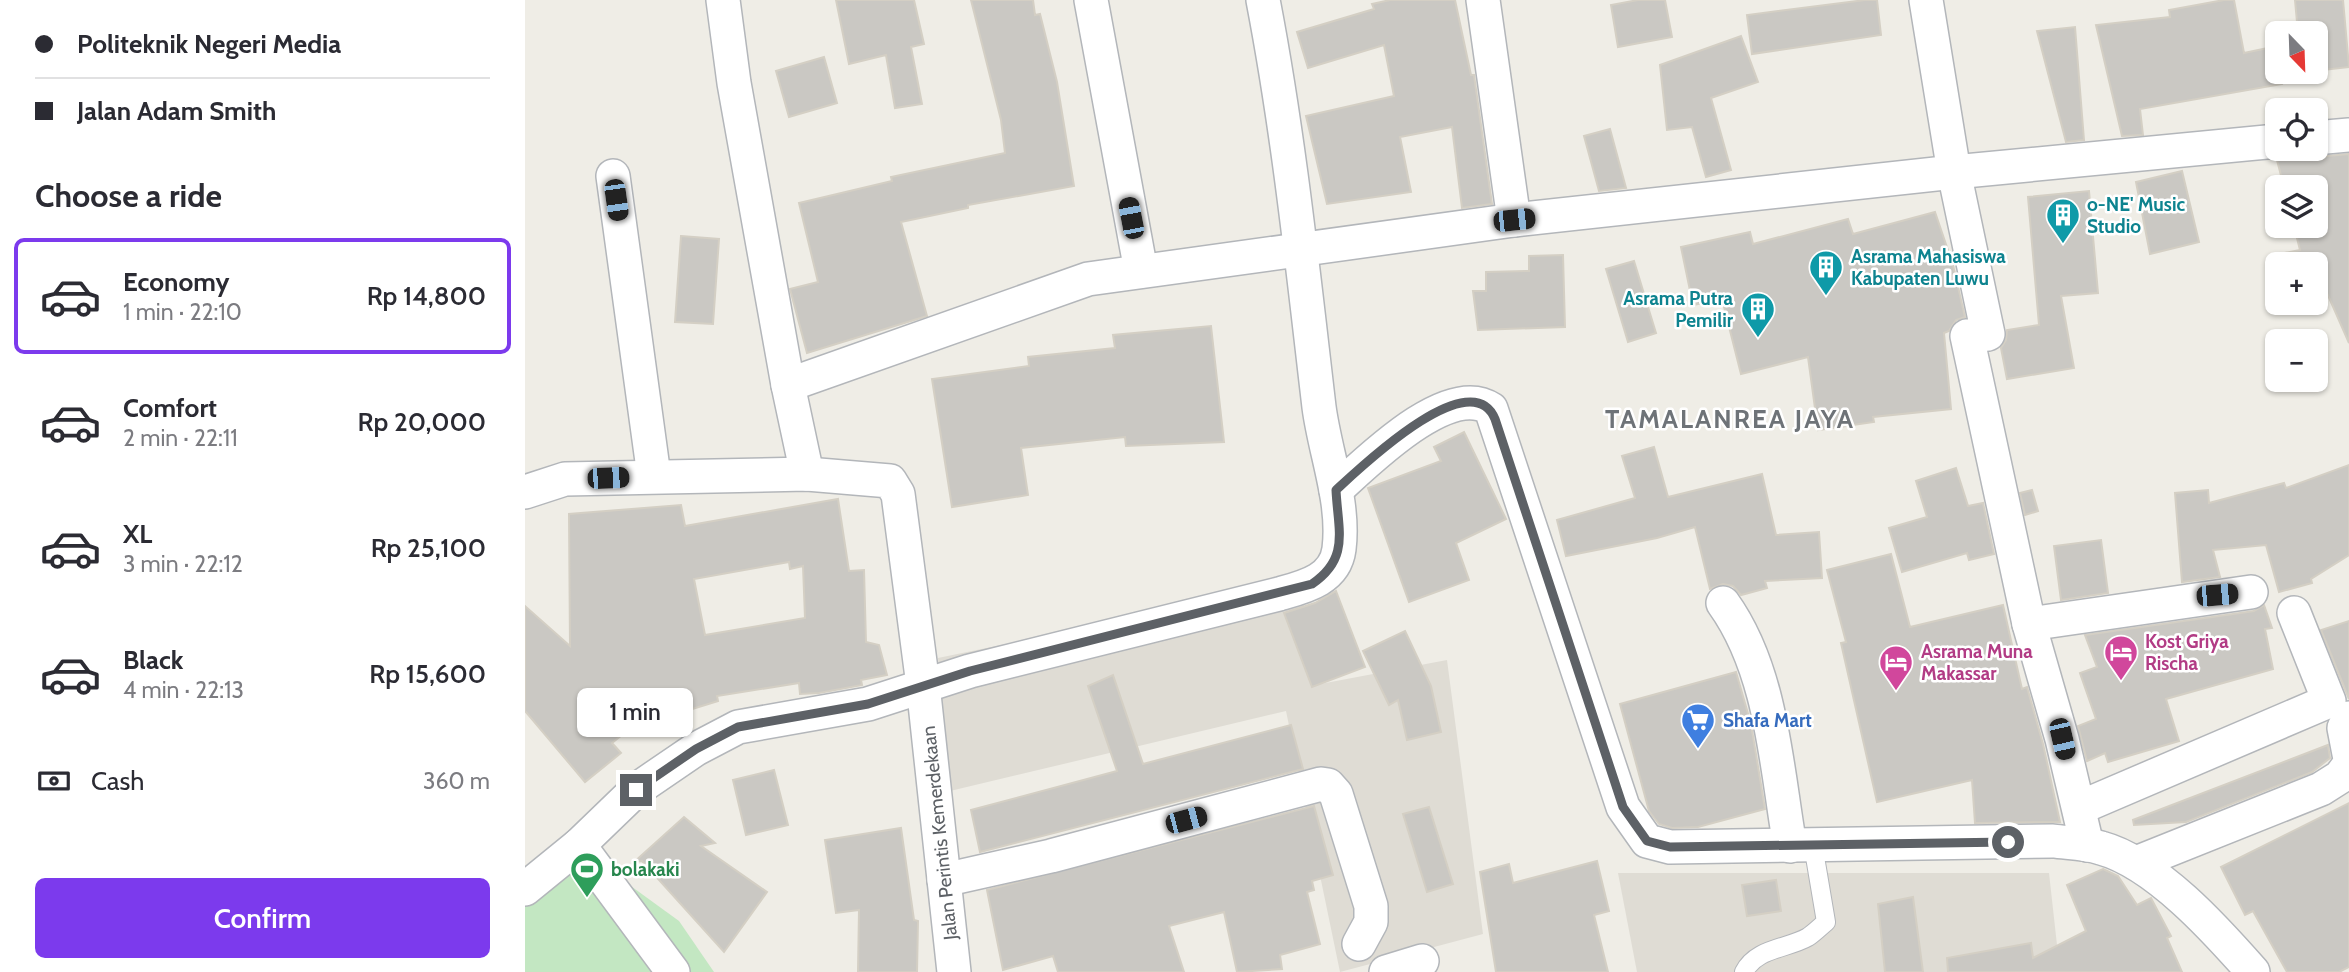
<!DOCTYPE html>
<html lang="en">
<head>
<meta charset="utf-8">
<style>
  body { margin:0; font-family:Cabin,sans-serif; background:#f7f7f7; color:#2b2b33; height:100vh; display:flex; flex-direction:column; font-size:26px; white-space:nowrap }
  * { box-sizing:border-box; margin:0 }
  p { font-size:23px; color:#7c7c81 }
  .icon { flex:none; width:38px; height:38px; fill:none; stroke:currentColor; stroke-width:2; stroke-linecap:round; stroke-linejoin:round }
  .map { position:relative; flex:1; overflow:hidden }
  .side { display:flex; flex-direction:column; background:#fff; width:525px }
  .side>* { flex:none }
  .banner { display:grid; align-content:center; height:154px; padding:0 35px; background:#fff }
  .needle { width:46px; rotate:157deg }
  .tools { position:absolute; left:1740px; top:21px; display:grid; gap:14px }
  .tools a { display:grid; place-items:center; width:63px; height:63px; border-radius:10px; background:#fff; box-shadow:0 2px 5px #0004; font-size:35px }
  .end { position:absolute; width:32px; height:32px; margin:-16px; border:9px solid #5d6166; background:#fff; box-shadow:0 0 0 4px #fff }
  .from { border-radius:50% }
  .bubble { position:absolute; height:49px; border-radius:10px; background:#fff; box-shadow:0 2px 5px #0004; font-size:23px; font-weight:600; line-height:49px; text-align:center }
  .car { position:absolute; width:21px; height:42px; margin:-21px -10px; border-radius:9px; box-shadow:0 0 5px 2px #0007; background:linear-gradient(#222 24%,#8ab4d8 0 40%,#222 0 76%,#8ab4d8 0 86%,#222 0) }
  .banner b { display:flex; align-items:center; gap:24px; height:66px; font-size:26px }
  .banner b+b { border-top:2px solid #e1e1e2 }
  .banner i { width:18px; height:18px; background:#2b2b33 }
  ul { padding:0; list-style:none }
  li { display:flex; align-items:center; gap:21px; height:116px; margin:0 14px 10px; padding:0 21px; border:4px solid transparent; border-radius:10px }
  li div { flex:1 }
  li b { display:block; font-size:26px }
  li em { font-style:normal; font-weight:600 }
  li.current { border-color:#7c3aed }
  li>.icon { width:63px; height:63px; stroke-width:1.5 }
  h2 { padding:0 35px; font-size:32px; line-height:84px }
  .pay { display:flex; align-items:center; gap:18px; height:77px; padding:0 35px; font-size:26px }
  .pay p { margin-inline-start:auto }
  .cta { display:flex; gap:14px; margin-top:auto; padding:14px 35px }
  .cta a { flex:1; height:80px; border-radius:10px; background:#7c3aed; color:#fff; font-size:28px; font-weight:600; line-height:80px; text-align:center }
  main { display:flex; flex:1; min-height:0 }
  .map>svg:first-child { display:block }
  .education { fill:#dfdcd4 }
  .green { fill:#c3e7c2 }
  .building { fill:#cac8c3; stroke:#d4cfc4; stroke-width:2; fill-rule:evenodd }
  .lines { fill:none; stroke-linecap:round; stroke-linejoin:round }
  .service-casing { stroke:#b3b6ba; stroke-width:20 }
  .minor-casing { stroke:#b3b6ba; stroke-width:36 }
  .service { stroke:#fff; stroke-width:18 }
  .minor { stroke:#fff; stroke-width:33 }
  .route { stroke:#5d6166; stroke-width:9 }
  .labels { text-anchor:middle; stroke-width:5; stroke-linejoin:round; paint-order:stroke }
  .culture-label { font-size:19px; font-weight:bold; fill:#0d838f; stroke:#fff; text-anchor:start }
  .hotel-label { font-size:19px; font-weight:bold; fill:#b23c85; stroke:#fff; text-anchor:start }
  .shop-label { font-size:19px; font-weight:bold; fill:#366cbe; stroke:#fff; text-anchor:start }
  .street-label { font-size:19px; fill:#5d6166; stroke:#fff }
  .leisure-label { font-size:19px; font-weight:bold; fill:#27864d; stroke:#fff; text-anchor:start }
  .district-label { font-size:26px; font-weight:bold; letter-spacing:2px; fill:#6e7378; stroke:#fff }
</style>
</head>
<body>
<main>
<section class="side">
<div class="banner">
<b><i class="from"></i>Politeknik Negeri Media</b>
<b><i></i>Jalan Adam Smith</b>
</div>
<h2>Choose a ride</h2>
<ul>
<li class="current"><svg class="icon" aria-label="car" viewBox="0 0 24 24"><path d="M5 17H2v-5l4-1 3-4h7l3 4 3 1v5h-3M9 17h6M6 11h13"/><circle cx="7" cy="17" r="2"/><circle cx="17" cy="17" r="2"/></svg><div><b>Economy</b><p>1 min · 22:10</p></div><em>Rp 14,800</em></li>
<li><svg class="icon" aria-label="car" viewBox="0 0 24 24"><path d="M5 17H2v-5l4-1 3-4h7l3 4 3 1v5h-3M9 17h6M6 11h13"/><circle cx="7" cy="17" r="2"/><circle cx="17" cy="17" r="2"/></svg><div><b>Comfort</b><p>2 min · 22:11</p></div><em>Rp 20,000</em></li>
<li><svg class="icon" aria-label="car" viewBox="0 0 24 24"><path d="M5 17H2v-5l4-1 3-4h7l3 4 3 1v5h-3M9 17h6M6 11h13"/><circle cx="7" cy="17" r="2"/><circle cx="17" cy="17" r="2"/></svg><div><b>XL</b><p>3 min · 22:12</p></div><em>Rp 25,100</em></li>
<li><svg class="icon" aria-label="car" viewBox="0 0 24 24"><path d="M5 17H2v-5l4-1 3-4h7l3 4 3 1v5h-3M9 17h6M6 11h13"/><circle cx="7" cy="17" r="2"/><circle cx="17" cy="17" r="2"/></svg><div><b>Black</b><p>4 min · 22:13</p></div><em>Rp 15,600</em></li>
</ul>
<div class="pay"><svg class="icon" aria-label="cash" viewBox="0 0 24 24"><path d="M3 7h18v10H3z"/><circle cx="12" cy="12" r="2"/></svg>Cash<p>360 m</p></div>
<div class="cta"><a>Confirm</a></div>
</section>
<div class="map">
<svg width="1824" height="972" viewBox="0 0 1824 972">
  <rect width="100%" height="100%" fill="#efede6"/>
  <g class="education">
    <path d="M776,583L790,685L922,660L958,934L815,972L761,711L425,791L413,658Z"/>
    <path d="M1093,873H1524L1535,972H1112Z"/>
  </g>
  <path class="green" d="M41,839L154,921L189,972H0V878Z"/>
  <g class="building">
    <path d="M311,0H389L399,44L386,47L397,104L370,108L361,55L324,64Z"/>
    <path d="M446,0H508L510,15L515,14L532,82L549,186L443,205V208L376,222L402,316L282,353L265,289L293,282L274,203L367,181L366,177L480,153L476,120Z"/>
    <path d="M865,0H930L946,75H949L967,204L937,208L927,127L875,137L886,192L802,204L781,116L869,96L859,45L783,68L772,32L849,9L847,4Z"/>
    <path d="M1113,0H1140L1147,37L1093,47L1086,5Z"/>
    <path d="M1340,0H1352L1356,35L1227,54L1222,15Z"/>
    <path d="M1699,0H1709L1719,53L1752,46V72H1785L1755,75L1757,84L1615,109L1618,135L1597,136L1571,25L1645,17L1644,10Z"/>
    <path d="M1770,0H1818L1824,67L1790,71V33H1773Z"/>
    <path d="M1550,27L1559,140L1541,142L1512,31Z"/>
    <path d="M1216,36L1233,82L1186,98L1206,170L1181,177L1167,127L1142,130L1135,65Z"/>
    <path d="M299,57L312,103L264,117L251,71Z"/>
    <path d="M1085,129L1101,188L1074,191L1059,136Z"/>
    <path d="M1776,151L1791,157L1824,154V343L1802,293L1790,295V264H1752V296L1744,256L1775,250L1769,226H1790V187H1759L1752,160Z"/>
    <path d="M1657,171L1674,242L1625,254L1611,182Z"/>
    <path d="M1564,191L1573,293L1536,296L1549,368L1482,379L1476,348L1481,340L1482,330L1514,325L1503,197Z"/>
    <path d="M1410,212L1428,265L1440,317L1431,320L1424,331L1419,333L1426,409L1348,417L1349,422L1293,430L1283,357L1216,374L1197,299L1168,305L1156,247L1225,232L1228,244L1323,219L1328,234Z"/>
    <path d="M156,236L194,239L188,324L150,322Z"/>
    <path d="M1038,255L1040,327L953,330L948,291H961V272L1004,271V256Z"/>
    <path d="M1109,261L1131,333L1103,342L1081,269Z"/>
    <path d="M686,326L699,442L601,446L600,437L496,448L503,495L427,507L407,379L504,366L503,357L590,348L588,335Z"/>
    <path d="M939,432L981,519L931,543L944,580L884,602L843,488L916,461L909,447Z"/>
    <path d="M1129,447L1143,497L1237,474L1251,535L1294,532L1297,578L1240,581L1242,588L1216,595L1208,586L1198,584L1185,589L1170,527L1132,538L1041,556L1032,520L1110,498L1097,456Z"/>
    <path d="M1824,465V555L1786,579L1787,583L1754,592L1741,545L1688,550L1695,577L1657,582L1650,493L1683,490L1684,503L1759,483L1761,488Z"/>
    <path d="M1431,468L1443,506L1458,503L1469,554L1444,560L1442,553L1377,572L1364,528L1402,517L1391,481Z"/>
    <path d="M1507,490L1513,511L1500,515L1495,493Z"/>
    <path d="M313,499L324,571L339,570L341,642L354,645L362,675L336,680L337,685L294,693L275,694L274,683L192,696L193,701L148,715L142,699L87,743L96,753L60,782L0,711V606L45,646L44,514L156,505L160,526ZM264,562L265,569L278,566L280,618L180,635L169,579Z"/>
    <path d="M1576,540L1583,593L1536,600L1529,546Z"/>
    <path d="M1366,554L1385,627L1478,605L1497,689L1502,687L1518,744L1535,822L1450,823L1447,780L1352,802L1316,643L1321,642L1302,570Z"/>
    <path d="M811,591L840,667L787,687L759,613L790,603Z"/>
    <path d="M1739,605L1747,628L1740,629L1748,669L1641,699L1654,741L1583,762L1580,753L1562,761L1553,726L1571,719L1555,673L1572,667L1560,635L1729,611Z"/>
    <path d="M1824,621V699L1796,630Z"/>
    <path d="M880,631L906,686L916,732L882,740L873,700L864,705L838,651Z"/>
    <path d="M1211,672L1226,724L1240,809L1173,827L1147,828L1134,824L1124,811L1095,704Z"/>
    <path d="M588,675L618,764L766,725L778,769L455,852L446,810L592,771L563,686Z"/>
    <path d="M1803,745L1805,758L1787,772L1661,822L1609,825L1608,820Z"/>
    <path d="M249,770L263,825L221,835L208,780Z"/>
    <path d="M1824,803V967L1814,972H1762L1728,911L1720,915L1696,867Z"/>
    <path d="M789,806L808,875L787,881L789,890L782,892L795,944L755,955L757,969L712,972L699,912L644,926L659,972H533L528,956L478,970L462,890Z"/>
    <path d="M904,807L928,884L902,892L878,814Z"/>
    <path d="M159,817L190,843L176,846L242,892L199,952L117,861L109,862Z"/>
    <path d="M376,828L389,920L393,921L392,972H333L334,910L311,913L300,840Z"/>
    <path d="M1072,861L1084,911L1069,915L1083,972H971L955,872L984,864L988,883Z"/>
    <path d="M1578,869L1593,876L1612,905L1626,898L1646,936L1642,938L1657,972H1423L1422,958L1506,943L1508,958L1561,931L1542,885Z"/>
    <path d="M1251,880L1256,911L1222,916L1217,885Z"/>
    <path d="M1388,897L1398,972H1360L1353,904Z"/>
  </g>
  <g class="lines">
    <g class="service-casing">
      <path id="service" d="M1219,972C1231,948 1262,949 1283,937C1289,933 1295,927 1301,922L1288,845"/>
    </g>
    <g class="minor-casing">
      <g id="minor">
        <path d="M198,0L209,83L263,385"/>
        <path d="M566,0L616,271"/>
        <path d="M958,0L989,220"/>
        <path d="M1401,0L1429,172L1463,334L1442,336L1504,624L1537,739L1562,845"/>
        <path d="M1790,138L1824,135"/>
        <path d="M88,176L129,476"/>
        <path d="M282,474L263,385L563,279L989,220L1429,172L1752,141"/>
        <path d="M811,490C841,463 923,380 966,409L1098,807L1122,841L1145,847L1528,841C1544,843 1561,843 1576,848C1631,863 1691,930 1728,972"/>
        <path d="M0,492L40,479L282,474L365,481L373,494L398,685L429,972"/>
        <path d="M1198,603C1247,671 1251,765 1265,846"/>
        <path d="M1504,624L1726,592"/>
        <path d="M1824,718L1819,728L1824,754"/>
        <path d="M1554,808L1804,701L1769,613"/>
        <path d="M54,845L148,972"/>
        <path d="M1611,863L1796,789L1815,777L1824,765"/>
        <path d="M419,880L526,856L796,784L803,785L811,794L846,906V922L834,944"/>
        <path d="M0,889L54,845L111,790L171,749L213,727L343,704L445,671L754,594C779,587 810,580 814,549C820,502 800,453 794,407C778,271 764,135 738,0"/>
        <path d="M861,972L897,961"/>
      </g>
    </g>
    <use href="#service" class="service"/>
    <use href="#minor" class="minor"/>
  </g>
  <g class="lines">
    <path class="route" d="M111,790L171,749L213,727L343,704L445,671L787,584C825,558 813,531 811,490C835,468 946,361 970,419L1098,807L1122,841L1145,847L1483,842"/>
  </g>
  <defs>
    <g id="building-pin" transform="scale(1.75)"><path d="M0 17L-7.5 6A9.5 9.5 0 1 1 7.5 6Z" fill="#0f9aa8" stroke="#fff"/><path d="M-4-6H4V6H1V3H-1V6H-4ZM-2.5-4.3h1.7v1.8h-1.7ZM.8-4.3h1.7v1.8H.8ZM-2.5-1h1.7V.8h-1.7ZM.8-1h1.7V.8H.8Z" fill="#fff"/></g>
    <g id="hotel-pin" transform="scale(1.75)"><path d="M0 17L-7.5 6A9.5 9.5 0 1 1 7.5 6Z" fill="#d1479c" stroke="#fff"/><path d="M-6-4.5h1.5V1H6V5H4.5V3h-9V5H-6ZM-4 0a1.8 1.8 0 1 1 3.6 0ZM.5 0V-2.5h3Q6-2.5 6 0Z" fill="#fff"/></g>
    <g id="supermarket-pin" transform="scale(1.75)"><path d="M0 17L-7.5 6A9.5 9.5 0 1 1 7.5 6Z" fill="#3f7fe0" stroke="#fff"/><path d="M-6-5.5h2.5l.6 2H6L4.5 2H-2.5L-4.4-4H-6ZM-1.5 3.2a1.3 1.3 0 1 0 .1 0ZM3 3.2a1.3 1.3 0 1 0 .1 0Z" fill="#fff"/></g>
    <g id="stadium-pin" transform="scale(1.75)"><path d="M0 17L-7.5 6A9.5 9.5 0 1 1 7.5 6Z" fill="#2e9e5b" stroke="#fff"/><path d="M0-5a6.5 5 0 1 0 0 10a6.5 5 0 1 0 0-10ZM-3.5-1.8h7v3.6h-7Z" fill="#fff"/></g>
  </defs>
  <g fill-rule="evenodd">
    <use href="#building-pin" x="1538" y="215"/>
    <use href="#building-pin" x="1301" y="267"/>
    <use href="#building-pin" x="1233" y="309"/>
    <use href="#hotel-pin" x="1596" y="652"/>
    <use href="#hotel-pin" x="1371" y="662"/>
    <use href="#supermarket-pin" x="1173" y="720"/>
    <use href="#stadium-pin" x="62" y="869"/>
  </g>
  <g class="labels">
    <g class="culture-label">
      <text x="1562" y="211">o-NE' Music<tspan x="1562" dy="22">Studio</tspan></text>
      <text x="1326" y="263">Asrama Mahasiswa<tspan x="1326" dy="22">Kabupaten Luwu</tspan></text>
      <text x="1208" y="305" text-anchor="end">Asrama Putra<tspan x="1208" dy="22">Pemilir</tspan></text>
    </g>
    <g class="hotel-label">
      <text x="1620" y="648">Kost Griya<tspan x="1620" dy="22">Rischa</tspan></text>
      <text x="1396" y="658">Asrama Muna<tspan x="1396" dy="22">Makassar</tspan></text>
    </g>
    <g class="shop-label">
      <text x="1198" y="727">Shafa Mart</text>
    </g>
    <g class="street-label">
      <text transform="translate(414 833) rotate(-96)" y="7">Jalan Perintis Kemerdekaan</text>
    </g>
    <g class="leisure-label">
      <text x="86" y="876">bolakaki</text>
    </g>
    <g class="district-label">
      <text x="1205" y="428">TAMALANREA JAYA</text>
    </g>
  </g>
</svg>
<div class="tools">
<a><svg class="needle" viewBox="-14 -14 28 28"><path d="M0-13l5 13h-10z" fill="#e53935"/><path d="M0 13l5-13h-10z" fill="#7c7c81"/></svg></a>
<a><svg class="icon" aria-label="locate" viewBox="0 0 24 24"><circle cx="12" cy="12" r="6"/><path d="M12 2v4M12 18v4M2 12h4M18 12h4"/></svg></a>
<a><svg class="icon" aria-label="layers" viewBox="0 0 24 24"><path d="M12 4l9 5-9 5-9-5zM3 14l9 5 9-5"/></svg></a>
<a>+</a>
<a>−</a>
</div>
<i class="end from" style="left:1483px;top:842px"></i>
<i class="end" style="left:111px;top:790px"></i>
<div class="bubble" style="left:52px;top:688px;width:116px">1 min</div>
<i class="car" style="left:91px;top:200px;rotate:172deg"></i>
<i class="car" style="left:606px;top:218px;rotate:349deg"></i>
<i class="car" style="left:989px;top:220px;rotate:84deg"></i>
<i class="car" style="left:83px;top:478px;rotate:88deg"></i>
<i class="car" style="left:1692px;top:595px;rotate:85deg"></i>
<i class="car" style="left:1537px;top:739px;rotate:167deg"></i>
<i class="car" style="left:661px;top:820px;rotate:75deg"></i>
</div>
</main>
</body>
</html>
